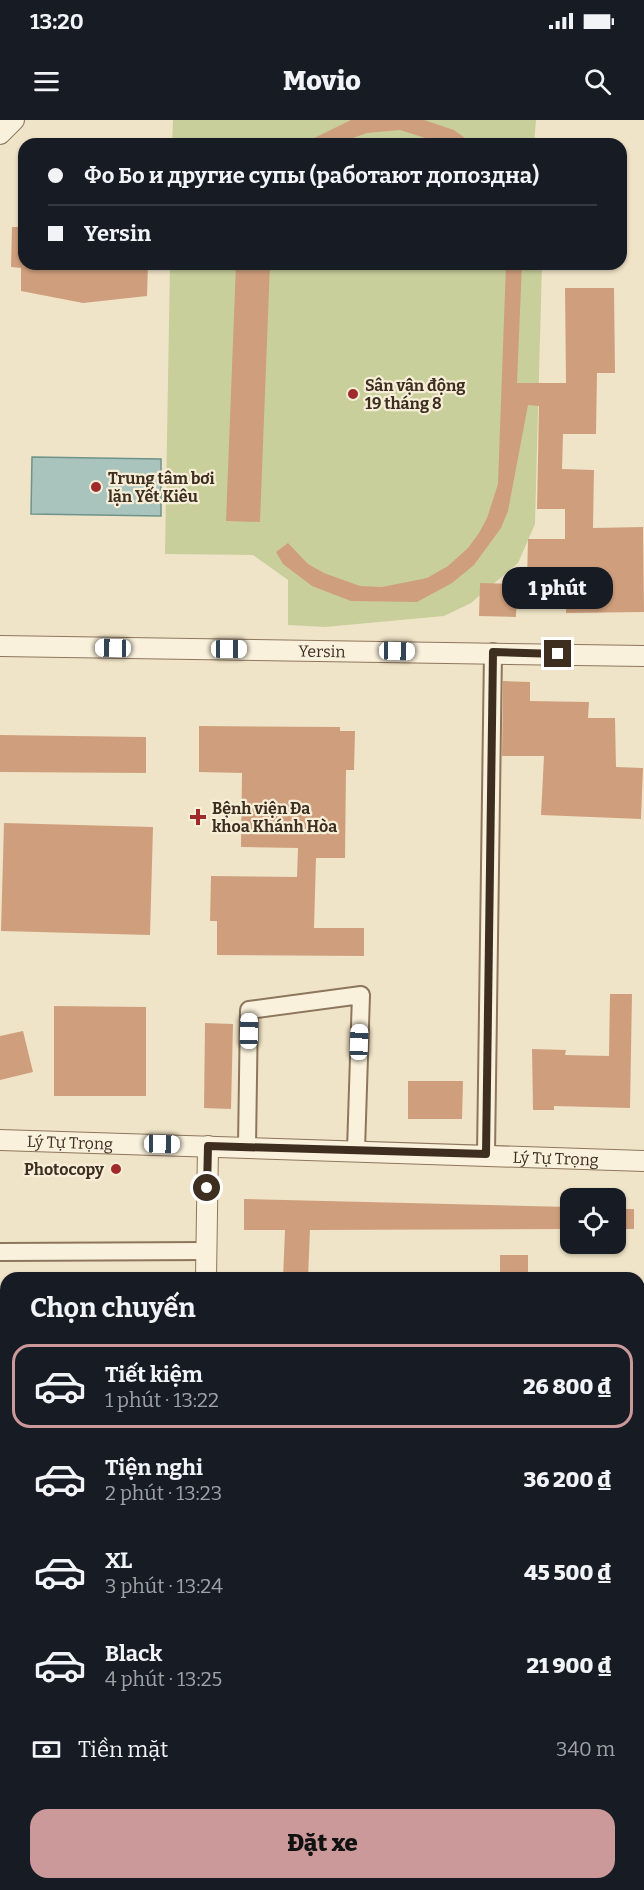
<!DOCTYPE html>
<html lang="vi">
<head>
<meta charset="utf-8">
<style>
  body { margin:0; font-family:Bitter,serif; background:#242831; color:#f1f3f6; height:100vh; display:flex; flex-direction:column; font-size:22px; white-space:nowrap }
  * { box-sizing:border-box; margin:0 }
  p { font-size:20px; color:#9ea1a6 }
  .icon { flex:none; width:33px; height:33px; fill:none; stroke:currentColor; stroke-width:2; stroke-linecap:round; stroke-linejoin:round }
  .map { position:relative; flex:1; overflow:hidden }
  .panel { position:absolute; left:0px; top:1152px; width:645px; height:618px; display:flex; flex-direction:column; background:#171b24; border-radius:18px 18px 0 0; box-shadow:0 2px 4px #0004 }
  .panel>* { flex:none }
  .hud { position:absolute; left:18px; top:18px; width:609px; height:132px; border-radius:18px; box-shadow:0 2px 4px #0004; display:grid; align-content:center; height:132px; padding:0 30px; background:#171b24 }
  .controls { position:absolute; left:560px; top:1068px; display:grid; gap:12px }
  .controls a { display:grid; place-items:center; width:66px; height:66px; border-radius:12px; background:#171b24; box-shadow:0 2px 4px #0004; font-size:30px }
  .end { position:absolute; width:27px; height:27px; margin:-14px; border:8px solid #3d2e20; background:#fff; box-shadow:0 0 0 3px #fff }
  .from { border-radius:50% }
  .bubble { position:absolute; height:42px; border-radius:18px; background:#171b24; box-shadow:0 2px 4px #0004; font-size:20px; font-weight:800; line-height:42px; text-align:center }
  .car { position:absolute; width:18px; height:36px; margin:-18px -9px; border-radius:8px; box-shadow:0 0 4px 2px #0007; background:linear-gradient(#fff 24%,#345 0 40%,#fff 0 76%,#345 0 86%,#fff 0) }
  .hud b { display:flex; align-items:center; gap:21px; height:57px; font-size:22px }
  .hud b+b { border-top:2px solid #363941 }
  .hud i { width:15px; height:15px; background:#f1f3f6 }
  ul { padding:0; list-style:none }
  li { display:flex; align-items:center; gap:18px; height:84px; margin:0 12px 9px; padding:0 18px; border:3px solid transparent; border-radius:18px }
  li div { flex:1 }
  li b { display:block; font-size:22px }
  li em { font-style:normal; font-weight:800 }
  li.on { border-color:#cc999b }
  li>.icon { width:54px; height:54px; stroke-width:1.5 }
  h2 { padding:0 30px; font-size:27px; line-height:72px }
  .pay { display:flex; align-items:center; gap:15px; height:66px; padding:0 30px; font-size:22px }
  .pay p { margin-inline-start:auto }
  .button { display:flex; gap:12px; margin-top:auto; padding:12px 30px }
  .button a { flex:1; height:69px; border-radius:18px; background:#cc999b; color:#111; font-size:24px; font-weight:800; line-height:69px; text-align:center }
  .status { display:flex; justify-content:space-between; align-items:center; height:42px; padding:0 30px; background:#171b24; direction:ltr }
  .status svg { height:16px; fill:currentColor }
  header { display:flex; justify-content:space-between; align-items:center; height:78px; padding:0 30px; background:#171b24; font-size:27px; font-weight:800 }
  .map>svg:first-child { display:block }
  .green { fill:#c9cf9b }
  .water { fill:#a9c4bc; stroke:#6f938a; stroke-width:1.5 }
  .building { fill:#cf9f7d }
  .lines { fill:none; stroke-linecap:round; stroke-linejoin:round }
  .minor-casing { stroke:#8d765c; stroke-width:20 }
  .tertiary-casing { stroke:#8d765c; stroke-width:22 }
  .primary-casing { stroke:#5b4430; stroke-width:28 }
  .minor { stroke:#faf1dc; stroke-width:16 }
  .tertiary { stroke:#faf1dc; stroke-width:20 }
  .primary { stroke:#f3d9a0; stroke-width:26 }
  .route { stroke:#3d2e20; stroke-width:8 }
  .poi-dot { fill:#9e2a2b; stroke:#f7eed8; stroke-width:2 }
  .labels { text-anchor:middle; stroke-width:4.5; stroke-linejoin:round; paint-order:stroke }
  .poi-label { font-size:16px; font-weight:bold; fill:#3d2e20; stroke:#f7eed8; text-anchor:start }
  .street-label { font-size:16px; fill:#3d2e20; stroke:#f7eed8 }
</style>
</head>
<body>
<div class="status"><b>13:20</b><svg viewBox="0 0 49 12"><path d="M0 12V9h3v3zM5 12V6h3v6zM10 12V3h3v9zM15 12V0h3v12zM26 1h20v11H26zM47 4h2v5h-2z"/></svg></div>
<header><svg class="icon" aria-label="menu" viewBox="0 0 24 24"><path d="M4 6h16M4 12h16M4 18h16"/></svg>Movio<svg class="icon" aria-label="search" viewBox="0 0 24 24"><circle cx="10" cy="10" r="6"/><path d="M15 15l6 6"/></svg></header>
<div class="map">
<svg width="644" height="1770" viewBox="0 0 644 1770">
  <rect width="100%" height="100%" fill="#f0e4c8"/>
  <g class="green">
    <path d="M173,0H536L534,24H172Z"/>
    <path d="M170,144H542L535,404L518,443L471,483L444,496L325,507L288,505V460L253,435L165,434Z"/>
    <path d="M91,1764H162V1770H84Z"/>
  </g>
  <path class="water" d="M32,337L161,339V396L31,394Z"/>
  <g class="building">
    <path d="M351,0H424L454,10L473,24H444L400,10L367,13L336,24H302Z"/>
    <path d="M12,107H24V144H148L147,176L83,183L21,171V148L11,147Z"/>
    <path d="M236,144H270L260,402L226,401Z"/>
    <path d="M506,144H522L517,263H566L565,168H614L615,253H597L596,314H563L562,349L594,350L593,408L643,407L644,492L566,493V464L527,463L528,419H565V389H537L539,286L528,285L508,391L501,408L474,445L452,463L417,482L351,481L312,466L283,444L276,432L288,423L308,444L324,453L360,466L382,467L427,458L448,446L468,428L479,413L487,398L498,364Z"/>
    <path d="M480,463L517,464L516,497L479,496Z"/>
    <path d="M503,561L530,562V581L589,582L588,598H615L616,647L643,648L641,699L541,695L544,636H502Z"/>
    <path d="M199,606L340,607V611H355L354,650H346L345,738H316L314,808H364V836L217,835V801H210L211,756L297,757L298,728L241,727L242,653L199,652Z"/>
    <path d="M0,615L146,617V653L0,652Z"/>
    <path d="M4,703L153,707L150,815L1,811Z"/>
    <path d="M610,874H632L630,988L554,986V990H533L532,929L566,930L565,935L609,936Z"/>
    <path d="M54,886L146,887V976H54Z"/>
    <path d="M205,903L233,904L231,989L204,988Z"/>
    <path d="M23,911L33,952L0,960V916Z"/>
    <path d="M408,961H463L462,999H408Z"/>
    <path d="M244,1079L570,1087V1109L310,1110L308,1158H283L285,1110H244Z"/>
    <rect x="615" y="1089" width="19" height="20"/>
    <rect x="500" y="1135" width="28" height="23"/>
  </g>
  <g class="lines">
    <g class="minor-casing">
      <g id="minor">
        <path d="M247,1026L249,890L361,875L356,1030"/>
        <path d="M486,1034L493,532"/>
        <path d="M0,1132L207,1131"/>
        <path d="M639,1323H644"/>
        <path d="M0,1443L6,1442"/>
        <path d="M482,1765L539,1770"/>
      </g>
    </g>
    <g class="tertiary-casing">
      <g id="tertiary">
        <path d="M0,14L14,0"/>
        <path id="s1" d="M0,526L644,536"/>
        <path id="s2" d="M0,1020L644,1041"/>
        <path d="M206,1158L208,1026"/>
        <path d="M639,1605L644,1604"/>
        <path d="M0,1609L6,1715"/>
        <path d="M9,1764V1770"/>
      </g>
    </g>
    <g class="primary-casing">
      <g id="primary">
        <path d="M196,1764L198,1770"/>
        <path d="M71,1770L79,1764"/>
      </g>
    </g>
    <use href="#minor" class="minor"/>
    <use href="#tertiary" class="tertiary"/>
    <use href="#primary" class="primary"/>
  </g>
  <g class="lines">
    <path class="route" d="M207,1068L208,1026L486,1034L493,532L558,534"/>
  </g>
  <g class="poi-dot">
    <circle cx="353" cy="274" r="6"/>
    <circle cx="96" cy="367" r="6"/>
    <path d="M195 688h6v6h6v6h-6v6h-6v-6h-6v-6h6z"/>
    <circle cx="116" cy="1049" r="6"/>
  </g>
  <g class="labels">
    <g class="poi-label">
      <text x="365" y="271">Sân vận động<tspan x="365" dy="18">19 tháng 8</tspan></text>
      <text x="108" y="364">Trung tâm bơi<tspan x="108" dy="18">lặn Yết Kiêu</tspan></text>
      <text x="212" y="694">Bệnh viện Đa<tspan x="212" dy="18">khoa Khánh Hòa</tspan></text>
      <text x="104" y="1055" text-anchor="end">Photocopy</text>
    </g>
    <g class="street-label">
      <text dy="6" stroke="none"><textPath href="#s1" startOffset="322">Yersin</textPath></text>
      <text dy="6" stroke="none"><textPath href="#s2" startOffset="70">Lý Tự Trọng</textPath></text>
      <text dy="6" stroke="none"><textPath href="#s2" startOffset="556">Lý Tự Trọng</textPath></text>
    </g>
  </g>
</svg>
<div class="controls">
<a><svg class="icon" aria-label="locate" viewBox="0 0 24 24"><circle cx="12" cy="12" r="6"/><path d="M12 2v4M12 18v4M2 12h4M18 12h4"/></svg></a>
</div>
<i class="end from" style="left:207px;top:1068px"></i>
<i class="end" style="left:558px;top:534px"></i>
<div class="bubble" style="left:502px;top:447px;width:111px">1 phút</div>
<i class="car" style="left:113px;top:528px;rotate:271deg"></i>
<i class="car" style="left:229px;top:529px;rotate:90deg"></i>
<i class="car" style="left:397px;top:531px;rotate:91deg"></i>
<i class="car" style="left:249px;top:911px;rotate:1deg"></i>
<i class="car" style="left:359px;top:922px;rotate:2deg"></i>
<i class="car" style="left:162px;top:1024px;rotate:91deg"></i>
<div class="hud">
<b><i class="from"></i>Фо Бо и другие супы (работают допоздна)</b>
<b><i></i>Yersin</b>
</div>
<section class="panel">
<h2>Chọn chuyến</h2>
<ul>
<li class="on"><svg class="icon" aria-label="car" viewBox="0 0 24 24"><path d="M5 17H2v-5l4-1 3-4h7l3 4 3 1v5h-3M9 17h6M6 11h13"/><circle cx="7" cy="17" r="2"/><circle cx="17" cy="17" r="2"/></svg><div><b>Tiết kiệm</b><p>1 phút · 13:22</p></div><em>26 800 ₫</em></li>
<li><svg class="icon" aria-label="car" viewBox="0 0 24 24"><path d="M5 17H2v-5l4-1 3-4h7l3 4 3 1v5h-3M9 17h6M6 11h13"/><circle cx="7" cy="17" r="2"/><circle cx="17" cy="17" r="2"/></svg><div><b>Tiện nghi</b><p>2 phút · 13:23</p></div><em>36 200 ₫</em></li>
<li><svg class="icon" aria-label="car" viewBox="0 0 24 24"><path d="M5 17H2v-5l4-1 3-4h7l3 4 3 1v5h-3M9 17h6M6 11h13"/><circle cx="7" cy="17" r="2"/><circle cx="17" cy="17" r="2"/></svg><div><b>XL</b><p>3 phút · 13:24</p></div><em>45 500 ₫</em></li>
<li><svg class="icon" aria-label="car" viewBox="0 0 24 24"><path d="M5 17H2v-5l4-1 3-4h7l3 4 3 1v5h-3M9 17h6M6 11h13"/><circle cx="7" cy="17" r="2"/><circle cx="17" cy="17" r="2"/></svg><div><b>Black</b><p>4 phút · 13:25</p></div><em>21 900 ₫</em></li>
</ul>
<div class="pay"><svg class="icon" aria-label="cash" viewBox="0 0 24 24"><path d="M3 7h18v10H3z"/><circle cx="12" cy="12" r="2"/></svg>Tiền mặt<p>340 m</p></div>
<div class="button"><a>Đặt xe</a></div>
</section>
</div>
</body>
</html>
